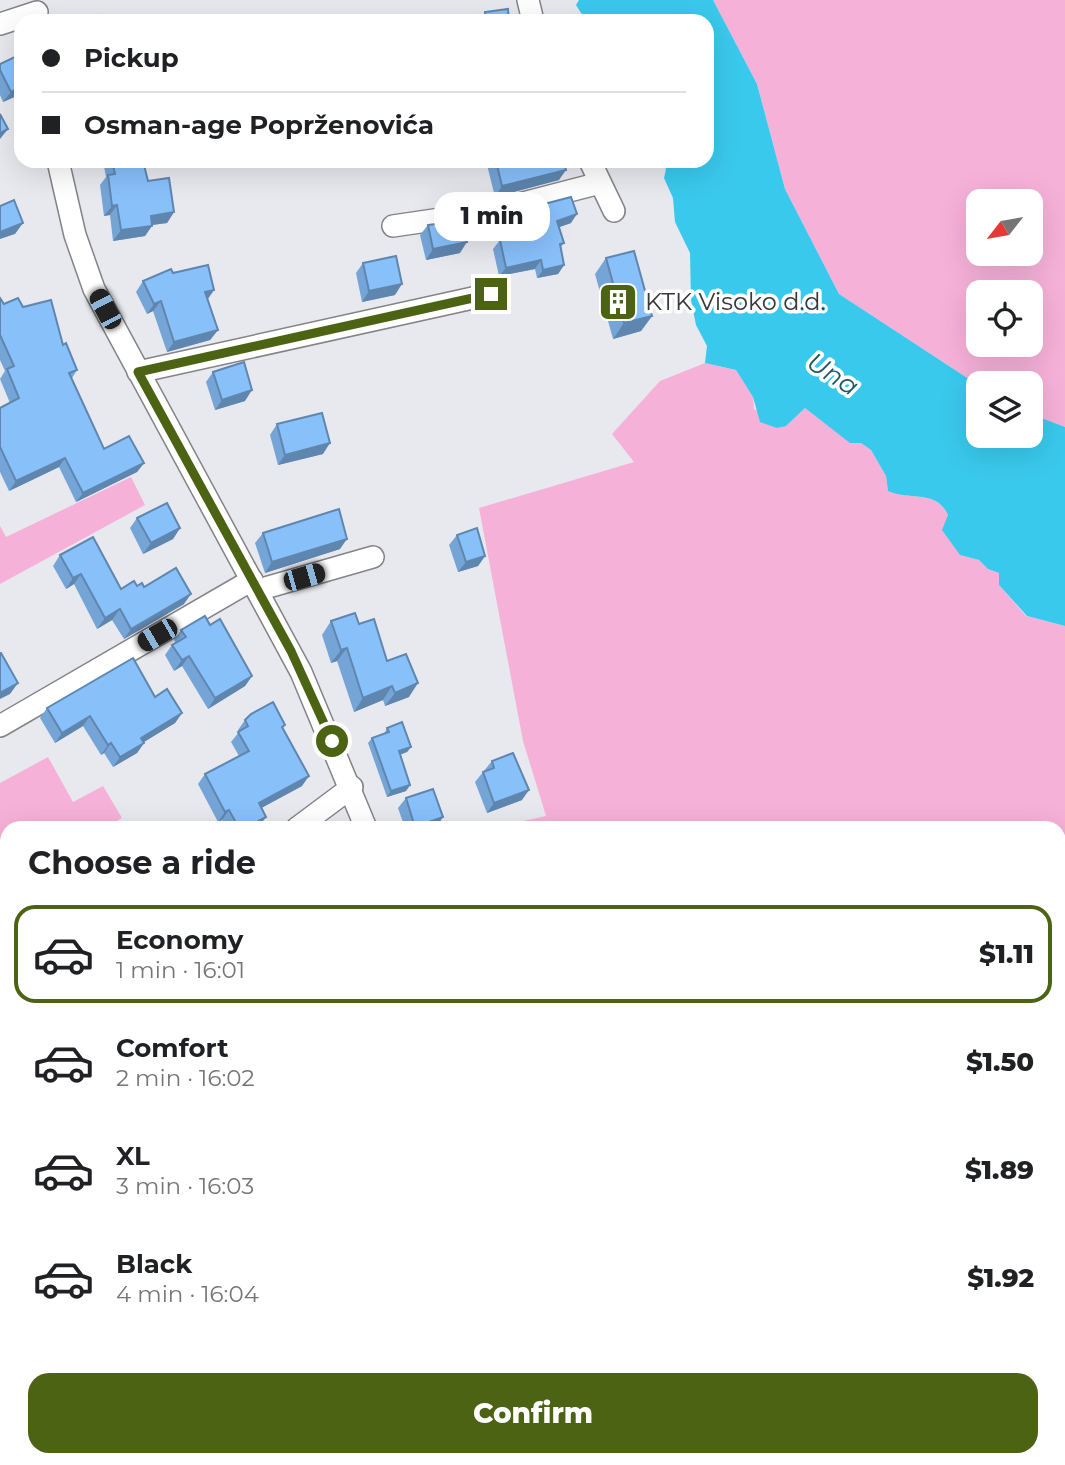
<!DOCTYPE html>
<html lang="en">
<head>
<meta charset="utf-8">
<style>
  body { margin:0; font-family:Montserrat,sans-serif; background:#f6f6f6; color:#202124; height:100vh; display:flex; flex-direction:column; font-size:26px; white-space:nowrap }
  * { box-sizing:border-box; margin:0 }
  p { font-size:23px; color:#757577 }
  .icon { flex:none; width:38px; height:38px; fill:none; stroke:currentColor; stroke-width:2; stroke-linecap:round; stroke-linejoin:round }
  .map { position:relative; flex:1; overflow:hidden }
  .details { position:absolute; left:0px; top:821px; width:1066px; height:646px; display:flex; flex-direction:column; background:#fff; border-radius:21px 21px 0 0; box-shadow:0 7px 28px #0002 }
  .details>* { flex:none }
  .guide { position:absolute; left:14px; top:14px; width:700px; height:154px; border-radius:21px; box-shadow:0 7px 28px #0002; display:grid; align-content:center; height:154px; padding:0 28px; background:#fff }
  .needle { width:46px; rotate:239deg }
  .fabs { position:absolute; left:966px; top:189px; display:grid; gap:14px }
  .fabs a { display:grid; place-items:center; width:77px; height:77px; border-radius:14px; background:#fff; box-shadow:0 7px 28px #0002; font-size:35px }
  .end { position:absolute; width:32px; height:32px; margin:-16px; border:9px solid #4b6312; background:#fff; box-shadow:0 0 0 4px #fff }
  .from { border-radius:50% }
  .bubble { position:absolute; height:49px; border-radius:21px; background:#fff; box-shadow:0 7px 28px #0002; font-size:23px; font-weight:800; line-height:49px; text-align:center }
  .car { position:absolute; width:21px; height:42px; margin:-21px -10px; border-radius:9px; box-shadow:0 0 5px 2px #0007; background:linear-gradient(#222 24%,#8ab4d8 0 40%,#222 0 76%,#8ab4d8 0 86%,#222 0) }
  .guide b { display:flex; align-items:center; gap:24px; height:66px; font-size:26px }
  .guide b+b { border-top:2px solid #e0e0e0 }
  .guide i { width:18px; height:18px; background:#202124 }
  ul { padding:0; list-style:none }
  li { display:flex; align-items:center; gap:21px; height:98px; margin:0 14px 10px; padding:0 14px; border:4px solid transparent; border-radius:21px }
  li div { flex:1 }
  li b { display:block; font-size:26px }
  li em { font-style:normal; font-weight:800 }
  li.on { border-color:#4b6312 }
  li>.icon { width:63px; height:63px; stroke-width:1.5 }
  h2 { padding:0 28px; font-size:32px; line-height:84px }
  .primary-button { display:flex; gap:14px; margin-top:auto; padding:14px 28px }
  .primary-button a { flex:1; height:80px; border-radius:21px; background:#4b6312; color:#fff; font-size:28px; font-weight:800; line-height:80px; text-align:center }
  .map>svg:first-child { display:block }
  .green { fill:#f6b1d9; fill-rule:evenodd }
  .water { fill:#39c9ed }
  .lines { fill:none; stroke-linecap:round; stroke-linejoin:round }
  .minor-casing { stroke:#838388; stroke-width:24 }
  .minor { stroke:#fff; stroke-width:21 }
  .wall { fill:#75a5d7 }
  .shaded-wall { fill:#5f86af }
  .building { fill:#88c0fa; stroke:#5f86af; stroke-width:2 }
  .route { stroke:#4b6312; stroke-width:9 }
  .labels { text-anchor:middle; stroke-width:7; stroke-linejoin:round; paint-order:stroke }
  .poi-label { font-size:24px; fill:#38383a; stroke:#fff; text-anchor:start }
  .water-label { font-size:26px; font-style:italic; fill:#1f5767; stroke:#fff }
</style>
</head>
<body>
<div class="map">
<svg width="1065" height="1465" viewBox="0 0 1065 1465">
  <rect width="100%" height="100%" fill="#e8e9ee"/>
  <g class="green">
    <path d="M713,0H1065V427L1031,414V383L978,385L839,294L785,189L757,84ZM978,201H1031V254H978ZM978,292H1031V345H978Z"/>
    <path d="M705,363L736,370L753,397L754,409L786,426L805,408L850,442L861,443L871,450L886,476L888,491C910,501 935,489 948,515L946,525L960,555L979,560L988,569L999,573V585L1026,616L1065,626V1465H798L795,1460H1059V828H491L546,816L523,741L479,508L634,462L612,434L660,381Z"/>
    <path d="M131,477L145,505L0,584V526L6,537Z"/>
    <path d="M48,757L73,802L103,786L122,818L115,822L117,828H7V997L0,1001V783Z"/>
    <path d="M7,1179V1460H425L426,1465H0V1189Z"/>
  </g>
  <path class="water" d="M579,0H713L757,84L785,189L839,294L978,385V436H1031V414L1065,427V626L1027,616L999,585V573L988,569L979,560L960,555L942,530L948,515C936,489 910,501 888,491L886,476L871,450L861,443H850L805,408L786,426L777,428L760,422L753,397L736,370L705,363L707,346L696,325L691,300L690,253L675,222L673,198L664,178L666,169L662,161H707V21H594L581,13L576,5Z"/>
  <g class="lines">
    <g class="minor-casing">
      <g id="minor">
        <path d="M528,0L533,21"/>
        <path d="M0,24L37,12"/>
        <path d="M58,161L75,235L94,289L301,672L366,828"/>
        <path d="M590,161L614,211"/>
        <path d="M393,226L488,212L600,183"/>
        <path d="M138,372L491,294"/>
        <path d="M258,590L373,557"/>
        <path d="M0,726L252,580"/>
        <path d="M297,828L352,787"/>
        <path d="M4,999L7,1088"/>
        <path d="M0,1188L7,1097"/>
        <path d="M565,1460L567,1465"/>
      </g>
    </g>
    <use href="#minor" class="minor"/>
  </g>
  <g class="wall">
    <path d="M485,12L509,21H474L480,20Z"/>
    <path d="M21,54V94L3,102L0,95V64Z"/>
    <path d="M103,161H143L148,181L174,212L167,223L152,225L145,236L113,241L110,215L104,216L100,185L106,177Z"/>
    <path d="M486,161H564L559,180L495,197Z"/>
    <path d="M506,214L571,223L559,227L564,243L560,248L564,265L558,274L537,278L535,269L499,276L493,249L500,240L505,239L499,223Z"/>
    <path d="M428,225L460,253L426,260L420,235Z"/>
    <path d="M606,258L652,316L641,331L613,339L595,274Z"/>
    <path d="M363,263L395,295L362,302L356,273Z"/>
    <path d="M173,273L214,290L208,299L218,330L210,340L167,352L153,311L147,314L136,292L143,281Z"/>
    <path d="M0,298L4,304L23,307L63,345L77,370L72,378L104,449L144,463L137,472L76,502L59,467L9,491L0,472V408L10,403L0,379L5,371L0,360Z"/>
    <path d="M213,372L245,401L215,410L206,382Z"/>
    <path d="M277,424L323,454L278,465L270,435Z"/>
    <path d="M137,518L180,528L173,539L143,554L130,528Z"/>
    <path d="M263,533L340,549L265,573L255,543Z"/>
    <path d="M457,535L485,556L478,566L458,572L449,545Z"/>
    <path d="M60,555L121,589L137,586L144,587L184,604L124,639L112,620L97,629L74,584L66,589L53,566Z"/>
    <path d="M331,621L359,624L387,661L409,697L385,706L383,700L354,712L337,661L331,663L322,635Z"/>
    <path d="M210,625L252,676L245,686L208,709L182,666L174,671L165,655L172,645L176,643L174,640L181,630Z"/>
    <path d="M155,697L182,713L175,723L144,742V743L137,753L113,767L104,753L101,755L83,726L55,743L40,718L47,708Z"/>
    <path d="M245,720L285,725L283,728L302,786L261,808L259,827L227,828L222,820L218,822L198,784L205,774L239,756L231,742L239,732L238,730Z"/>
    <path d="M387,728L411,747L407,752L400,755L410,785L406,791L387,797L368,743L372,738L384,734Z"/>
    <path d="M492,761L522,800L487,813L475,782Z"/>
    <path d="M406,798L435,828H405L398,808Z"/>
    <path d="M621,1460H710L713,1465H617Z"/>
  </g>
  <g class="shaded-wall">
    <path d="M21,87V94L3,102L11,92Z"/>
    <path d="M8,129L0,139V133Z"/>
    <path d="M566,170L559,180L495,197L502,186Z"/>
    <path d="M117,205L110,215L104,216L112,206Z"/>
    <path d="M174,212L167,223L144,226L151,216Z"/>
    <path d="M577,214L571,223L551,230L557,221Z"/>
    <path d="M23,223L15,234L0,239V232Z"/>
    <path d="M152,226L145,236L113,241L121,230Z"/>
    <path d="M467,242L460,253L426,260L433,249Z"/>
    <path d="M541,260L535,269L499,276L506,268Z"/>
    <path d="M564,265L558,274L537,278L543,270Z"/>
    <path d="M402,284L395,295L362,302L369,291Z"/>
    <path d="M214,290L206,301L205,292Z"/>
    <path d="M161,301L153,311L147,314L154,304Z"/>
    <path d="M652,316L641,331L613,339L624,323Z"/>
    <path d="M218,330L210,340L167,352L174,342Z"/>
    <path d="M252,390L245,401L215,410L222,400Z"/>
    <path d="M330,443L323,454L278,465L285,455Z"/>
    <path d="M65,458L59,467L9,491L16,481Z"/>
    <path d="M144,463L137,472L76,502L83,493Z"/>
    <path d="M180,528L173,539L143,554L151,543Z"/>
    <path d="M347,539L340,549L265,573L272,562Z"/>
    <path d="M485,556L478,566L458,572L466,562Z"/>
    <path d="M81,574L74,584L66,589L73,578Z"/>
    <path d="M191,594L184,604L124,639L131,629Z"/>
    <path d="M120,609L112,620L97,629L105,618Z"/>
    <path d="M347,648L337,661L331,663L341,650Z"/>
    <path d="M189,656L182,666L174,671L182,660Z"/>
    <path d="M252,676L245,686L208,709L215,698Z"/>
    <path d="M18,683L10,694L0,699V693Z"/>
    <path d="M418,683L409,697L385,706L395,693Z"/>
    <path d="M392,686L383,700L354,712L363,698Z"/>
    <path d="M182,713L175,723L134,748L141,738Z"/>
    <path d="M90,716L83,726L55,743L62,733Z"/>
    <path d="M111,743L104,753L101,755L108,745Z"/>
    <path d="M144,743L137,753L113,767L120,757Z"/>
    <path d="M411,747L407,752L395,756L399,751Z"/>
    <path d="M309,776L302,786L252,813L259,803Z"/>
    <path d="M410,785L406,791L387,797L391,791Z"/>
    <path d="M529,790L522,800L487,813L494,803Z"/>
    <path d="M229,810L222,820L218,822L225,812Z"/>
    <path d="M266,817L258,828H246Z"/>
    <path d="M443,817L436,828H414L415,827Z"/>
  </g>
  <g class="building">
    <path d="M508,9L509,21H474L486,19L485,12Z"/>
    <path d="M101,15L102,21H73V20Z"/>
    <path d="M21,54V87L11,92L0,70V64Z"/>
    <path d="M0,114L8,129L0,133Z"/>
    <path d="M112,161H143L148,181L169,178L174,212L151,216L152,226L121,230L117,205L112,206L108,175L115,174Z"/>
    <path d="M496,161H564L566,170L502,186Z"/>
    <path d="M571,197L577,214L557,221L564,243L560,244L564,265L543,270L541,260L506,268L500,240L514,237L506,214Z"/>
    <path d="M14,200L23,223L0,232V206Z"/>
    <path d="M462,220L467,242L433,249L428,225Z"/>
    <path d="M634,251L652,316L624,323L606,258Z"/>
    <path d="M396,256L402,284L369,291L363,263Z"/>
    <path d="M208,265L214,290L205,292L218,330L174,342L161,301L154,304L143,281L171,269L173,273Z"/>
    <path d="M0,298L4,304L18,298L23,307L51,300L63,345L66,343L77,370L69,373L104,449L129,436L144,463L83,493L65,458L16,481L0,447V408L19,398L7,369L14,366L0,335Z"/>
    <path d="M244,362L252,390L222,400L213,372Z"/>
    <path d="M322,413L330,443L285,455L277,424Z"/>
    <path d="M167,503L180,528L151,543L137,518Z"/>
    <path d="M339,509L347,539L272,562L263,533Z"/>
    <path d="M477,528L485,556L466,562L457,535Z"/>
    <path d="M93,537L121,589L134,581L137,586L142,583L144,587L176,568L191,594L131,629L120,609L105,618L81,574L73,578L60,555Z"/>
    <path d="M355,613L359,624L374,619L387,661L406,654L418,683L395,693L392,686L363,698L347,648L341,650L331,621Z"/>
    <path d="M205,616L210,625L220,619L252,676L215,698L189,656L182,660L172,645L186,637L181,630Z"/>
    <path d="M0,653H1L18,683L0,693Z"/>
    <path d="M133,658L155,697L167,689L182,713L141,738L144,743L120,757L111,743L108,745L90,716L62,733L47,708Z"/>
    <path d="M273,702L285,725L282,727L309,776L259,803L266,817L246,828H239L229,810L225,812L205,774L249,751L238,732L248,726L245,720L251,714Z"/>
    <path d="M402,722L411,747L399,751L410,785L391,791L372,738L389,732L387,728Z"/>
    <path d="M513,753L529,790L494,803L483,772L494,768L492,761Z"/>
    <path d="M433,789L443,817L415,827L406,798Z"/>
    <path d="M624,1460H710L713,1465H627Z"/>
  </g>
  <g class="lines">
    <path class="route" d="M332,741L291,651L138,372L491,294"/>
  </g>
  <defs>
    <g id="building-square" transform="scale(2.0125)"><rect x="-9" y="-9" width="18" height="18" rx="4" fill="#4b6312" stroke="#fff"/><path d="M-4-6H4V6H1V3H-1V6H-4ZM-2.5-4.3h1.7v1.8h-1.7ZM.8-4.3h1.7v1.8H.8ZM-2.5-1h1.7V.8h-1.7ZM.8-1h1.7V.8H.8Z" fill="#fff"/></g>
  </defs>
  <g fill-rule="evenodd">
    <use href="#building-square" x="618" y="302"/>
  </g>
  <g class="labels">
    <g class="poi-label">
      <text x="645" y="310">KTK Visoko d.d.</text>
    </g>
    <g class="water-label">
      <text transform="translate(833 374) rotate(33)" y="9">Una</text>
    </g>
  </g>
</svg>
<div class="fabs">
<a><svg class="needle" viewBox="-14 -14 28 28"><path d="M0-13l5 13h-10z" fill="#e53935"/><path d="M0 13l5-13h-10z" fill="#757577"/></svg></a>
<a><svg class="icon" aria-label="locate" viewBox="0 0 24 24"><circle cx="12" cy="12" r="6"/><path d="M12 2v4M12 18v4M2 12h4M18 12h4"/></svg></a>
<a><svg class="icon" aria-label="layers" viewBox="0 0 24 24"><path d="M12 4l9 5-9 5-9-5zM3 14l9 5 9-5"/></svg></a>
</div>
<i class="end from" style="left:332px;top:741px"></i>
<i class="end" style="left:491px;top:294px"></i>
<div class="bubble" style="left:434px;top:192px;width:116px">1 min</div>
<i class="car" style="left:105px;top:309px;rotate:332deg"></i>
<i class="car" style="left:304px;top:577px;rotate:74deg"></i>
<i class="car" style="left:157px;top:635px;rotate:240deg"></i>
<div class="guide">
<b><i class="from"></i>Pickup</b>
<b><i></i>Osman-age Poprženovića</b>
</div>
<section class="details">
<h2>Choose a ride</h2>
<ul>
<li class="on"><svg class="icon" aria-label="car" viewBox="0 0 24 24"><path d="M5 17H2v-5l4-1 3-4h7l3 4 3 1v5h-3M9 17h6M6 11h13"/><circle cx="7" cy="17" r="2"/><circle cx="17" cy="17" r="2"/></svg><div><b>Economy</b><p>1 min · 16:01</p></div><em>$1.11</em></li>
<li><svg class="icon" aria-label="car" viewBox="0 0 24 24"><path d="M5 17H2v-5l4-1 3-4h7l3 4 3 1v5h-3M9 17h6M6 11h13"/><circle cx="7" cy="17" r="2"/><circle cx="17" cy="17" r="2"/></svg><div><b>Comfort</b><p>2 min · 16:02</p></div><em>$1.50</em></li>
<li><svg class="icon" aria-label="car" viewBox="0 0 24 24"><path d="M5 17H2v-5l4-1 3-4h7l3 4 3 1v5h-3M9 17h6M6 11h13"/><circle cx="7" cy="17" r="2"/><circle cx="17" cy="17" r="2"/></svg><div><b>XL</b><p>3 min · 16:03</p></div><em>$1.89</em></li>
<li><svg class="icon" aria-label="car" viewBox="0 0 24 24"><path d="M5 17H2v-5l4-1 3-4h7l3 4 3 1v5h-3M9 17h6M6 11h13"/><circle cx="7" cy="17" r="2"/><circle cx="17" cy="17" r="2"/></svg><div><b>Black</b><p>4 min · 16:04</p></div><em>$1.92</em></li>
</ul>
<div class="primary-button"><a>Confirm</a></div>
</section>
</div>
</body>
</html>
